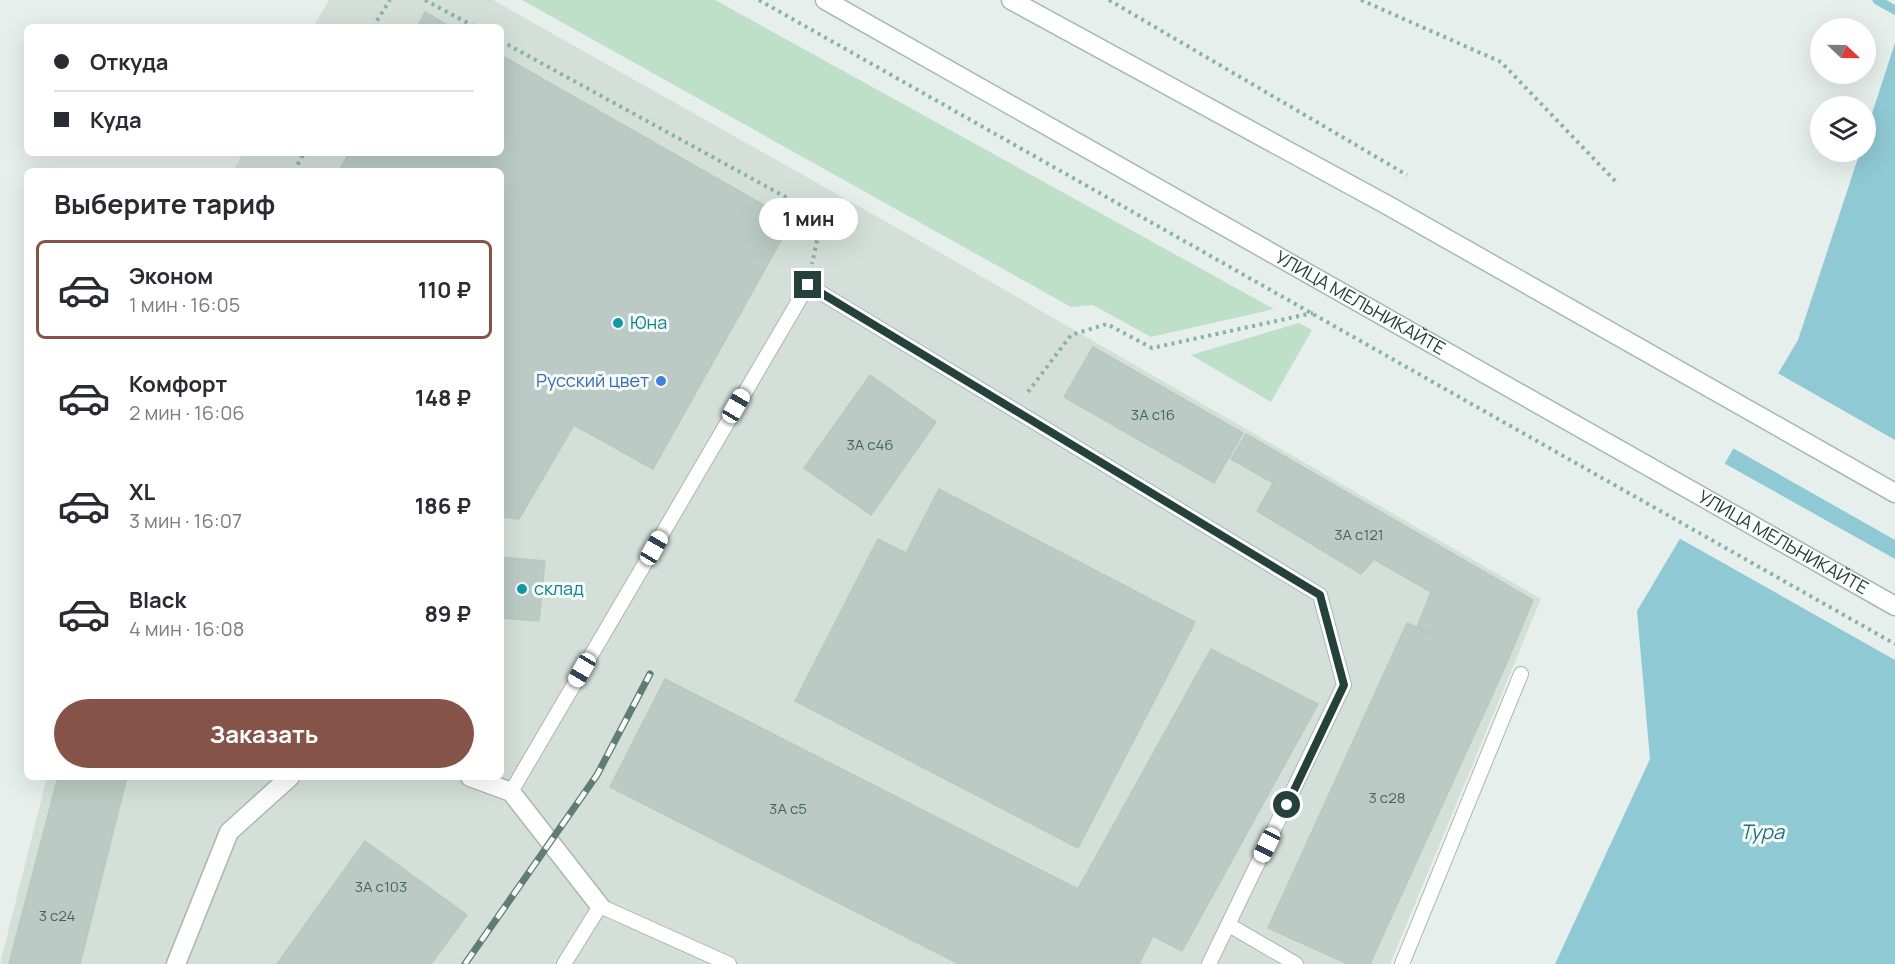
<!DOCTYPE html>
<html lang="ru">
<head>
<meta charset="utf-8">
<style>
  body { margin:0; font-family:Manrope,sans-serif; background:#f2f2f3; color:#2b2b33; height:100vh; display:flex; flex-direction:column; font-size:22px; white-space:nowrap }
  * { box-sizing:border-box; margin:0 }
  p { font-size:20px; color:#7c7c81 }
  .icon { flex:none; width:33px; height:33px; fill:none; stroke:currentColor; stroke-width:2; stroke-linecap:round; stroke-linejoin:round }
  .map { position:relative; flex:1; overflow:hidden }
  .details { position:absolute; left:24px; top:168px; width:480px; height:612px; display:flex; flex-direction:column; background:#fff; border-radius:9px; box-shadow:0 6px 24px #0002 }
  .details>* { flex:none }
  .guide { position:absolute; left:24px; top:24px; width:480px; height:132px; border-radius:9px; box-shadow:0 6px 24px #0002; display:grid; align-content:center; height:132px; padding:0 30px; background:#fff }
  .needle { width:39px; rotate:112deg }
  .fabs { position:absolute; left:1810px; top:18px; display:grid; gap:12px }
  .fabs a { display:grid; place-items:center; width:66px; height:66px; border-radius:50%; background:#fff; box-shadow:0 6px 24px #0002; font-size:30px }
  .end { position:absolute; width:27px; height:27px; margin:-14px; border:8px solid #24423a; background:#fff; box-shadow:0 0 0 3px #fff }
  .from { border-radius:50% }
  .bubble { position:absolute; height:42px; border-radius:21px; background:#fff; box-shadow:0 6px 24px #0002; font-size:20px; font-weight:700; line-height:42px; text-align:center }
  .car { position:absolute; width:18px; height:36px; margin:-18px -9px; border-radius:8px; box-shadow:0 0 4px 2px #0007; background:linear-gradient(#fff 24%,#345 0 40%,#fff 0 76%,#345 0 86%,#fff 0) }
  .guide b { display:flex; align-items:center; gap:21px; height:57px; font-size:22px }
  .guide b+b { border-top:2px solid #e1e1e2 }
  .guide i { width:15px; height:15px; background:#2b2b33 }
  ul { padding:0; list-style:none }
  li { display:flex; align-items:center; gap:18px; height:99px; margin:0 12px 9px; padding:0 18px; border:3px solid transparent; border-radius:9px }
  li div { flex:1 }
  li b { display:block; font-size:22px }
  li em { font-style:normal; font-weight:700 }
  li.current { border-color:#855347 }
  li>.icon { width:54px; height:54px; stroke-width:1.5 }
  h2 { padding:0 30px; font-size:27px; line-height:72px }
  .button { display:flex; gap:12px; margin-top:auto; padding:12px 30px }
  .button a { flex:1; height:69px; border-radius:36px; background:#855347; color:#fff; font-size:24px; font-weight:700; line-height:69px; text-align:center }
  .map>svg:first-child { display:block }
  .built { fill:#d4dfda }
  .green { fill:#bfe0c8 }
  .water { fill:#8ec9d4 }
  .pier { fill:#e6efeb }
  .lines { fill:none; stroke-linecap:round; stroke-linejoin:round }
  .stream { stroke:#8ec9d4; stroke-width:9 }
  .building { fill:#bbcac4; stroke:#b8c9c2; stroke-width:1.5 }
  .lane-casing { stroke:#a8b8b2; stroke-width:16 }
  .street-casing { stroke:#a8b8b2; stroke-width:21 }
  .secondary-casing { stroke:#a4bbb3; stroke-width:21 }
  .path { stroke:#86b3a5; stroke-width:4; stroke-dasharray:3 4.5; stroke-linecap:butt }
  .lane { stroke:#fff; stroke-width:14 }
  .street { stroke:#fff; stroke-width:18 }
  .secondary { stroke:#fff; stroke-width:18 }
  .rail-casing { stroke:#5f7d75; stroke-width:7 }
  .rail { stroke:#f7fbf9; stroke-width:4.5; stroke-dasharray:14; stroke-linecap:butt }
  .route { stroke:#24423a; stroke-width:8 }
  .culture-dot { fill:#0f9aa8; stroke:#f7fbf9; stroke-width:2 }
  .shop-dot { fill:#3f7fe0; stroke:#f7fbf9; stroke-width:2 }
  .labels { text-anchor:middle; stroke-width:6; stroke-linejoin:round; paint-order:stroke }
  .number-label { font-size:15px; fill:#4a645c }
  .street-label { font-size:18px; fill:#24423a; stroke:#f7fbf9 }
  .culture-label { font-size:18px; fill:#0d838f; stroke:#f7fbf9; text-anchor:start }
  .shop-label { font-size:18px; fill:#366cbe; stroke:#f7fbf9; text-anchor:end }
  .water-label { font-size:20px; font-style:italic; fill:#1c6f80; stroke:#f7fbf9 }
</style>
</head>
<body>
<div class="map">
<svg width="1895" height="964" viewBox="0 0 1895 964">
  <rect width="100%" height="100%" fill="#e6efeb"/>
  <path class="built" d="M329,0H493L906,233L1541,599L1390,964H0L47,777H501V171H233L243,153H501V27H313Z"/>
  <g class="green">
    <path d="M522,0H715L1274,309L1151,337L1093,305L1071,307Z"/>
    <path d="M1299,323L1312,330L1271,402L1191,355Z"/>
  </g>
  <path class="water" d="M1895,43V964H1555L1650,759L1637,611L1798,340L1860,152H1866V132Z"/>
  <g class="pier">
    <path d="M1776,372L1895,440V540L1731,447Z"/>
    <path d="M1722,462L1895,559V660L1677,537Z"/>
  </g>
  <g class="lines">
    <path class="stream" d="M1877,0L1895,10"/>
  </g>
  <g class="building">
    <path d="M425,12L451,27H417Z"/>
    <path d="M501,55L792,221L653,469L574,425L519,519L501,517V171H339L349,153H501Z"/>
    <path d="M1093,347L1243,433L1214,483L1064,397Z"/>
    <path d="M870,375L936,422L871,515L804,468Z"/>
    <path d="M1246,434L1533,600L1505,667L1417,627L1431,592L1374,559L1361,574L1257,511L1273,483L1231,459Z"/>
    <path d="M939,489L1195,622L1078,848L795,701L878,539L906,553Z"/>
    <path d="M501,557L545,561L539,621L501,618Z"/>
    <path d="M1407,623L1505,667L1370,964H1348L1268,928Z"/>
    <path d="M1211,649L1318,704L1182,951L1153,936L1139,964H959L610,787L665,679L1078,889Z"/>
    <path d="M58,777H127L80,964H9Z"/>
    <path d="M365,841L467,915L431,964H277Z"/>
  </g>
  <g class="lines">
    <g class="lane-casing">
      <g id="lane">
        <path d="M511,792L808,285L1320,595L1344,685L1209,964"/>
        <path d="M1229,925L1296,964"/>
        <path d="M564,964L600,906L729,964"/>
        <path d="M1402,964L1521,674"/>
      </g>
    </g>
    <g class="street-casing">
      <g id="street">
        <path d="M470,777L511,792L600,906"/>
        <path d="M176,964L229,832L290,777"/>
      </g>
    </g>
    <g class="secondary-casing">
      <g id="secondary">
        <path id="s1" d="M825,0L1895,606"/>
        <path d="M1011,0L1389,206L1895,493"/>
      </g>
    </g>
    <g class="path">
      <path d="M425,0L475,27"/>
      <path d="M759,0L1895,644"/>
      <path d="M1109,0L1407,175"/>
      <path d="M1361,0L1501,62L1618,184"/>
      <path d="M373,27L390,0"/>
      <path d="M501,41L822,217L812,264"/>
      <path d="M294,171L304,153"/>
      <path d="M1028,392L1071,335L1107,324L1152,348L1313,313"/>
    </g>
    <use href="#lane" class="lane"/>
    <use href="#street" class="street"/>
    <use href="#secondary" class="secondary"/>
    <g class="rail-casing">
      <path id="rail" d="M465,964L597,775L650,674"/>
    </g>
    <use href="#rail" class="rail"/>
  </g>
  <g class="lines">
    <path class="route" d="M808,285L1320,595L1344,685L1287,805"/>
  </g>
  <g class="culture-dot">
    <circle cx="618" cy="323" r="6"/>
    <circle cx="522" cy="589" r="6"/>
  </g>
  <circle class="shop-dot" cx="661" cy="381" r="6"/>
  <g class="labels">
    <g class="number-label">
      <text x="1153" y="420">3А с16</text>
      <text x="870" y="450">3А с46</text>
      <text x="1359" y="540">3А с121</text>
      <text x="1387" y="803">3 с28</text>
      <text x="788" y="814">3А с5</text>
      <text x="381" y="892">3А с103</text>
      <text x="57" y="921">3 с24</text>
    </g>
    <g class="street-label">
      <text dy="6" stroke="none"><textPath href="#s1" startOffset="615">УЛИЦА МЕЛЬНИКАЙТЕ</textPath></text>
      <text dy="6" stroke="none"><textPath href="#s1" startOffset="1101">УЛИЦА МЕЛЬНИКАЙТЕ</textPath></text>
    </g>
    <g class="culture-label">
      <text x="630" y="329">Юна</text>
      <text x="534" y="595">склад</text>
    </g>
    <g class="shop-label">
      <text x="649" y="387">Русский цвет</text>
    </g>
    <g class="water-label">
      <text x="1762" y="839">Тура</text>
    </g>
  </g>
</svg>
<div class="fabs">
<a><svg class="needle" viewBox="-14 -14 28 28"><path d="M0-13l5 13h-10z" fill="#e53935"/><path d="M0 13l5-13h-10z" fill="#7c7c81"/></svg></a>
<a><svg class="icon" aria-label="layers" viewBox="0 0 24 24"><path d="M12 4l9 5-9 5-9-5zM3 14l9 5 9-5"/></svg></a>
</div>
<i class="end from" style="left:1287px;top:805px"></i>
<i class="end" style="left:808px;top:285px"></i>
<div class="bubble" style="left:759px;top:198px;width:99px">1 мин</div>
<i class="car" style="left:736px;top:406px;rotate:30deg"></i>
<i class="car" style="left:654px;top:548px;rotate:30deg"></i>
<i class="car" style="left:582px;top:670px;rotate:210deg"></i>
<i class="car" style="left:1267px;top:845px;rotate:206deg"></i>
<div class="guide">
<b><i class="from"></i>Откуда</b>
<b><i></i>Куда</b>
</div>
<section class="details">
<h2>Выберите тариф</h2>
<ul>
<li class="current"><svg class="icon" aria-label="car" viewBox="0 0 24 24"><path d="M5 17H2v-5l4-1 3-4h7l3 4 3 1v5h-3M9 17h6M6 11h13"/><circle cx="7" cy="17" r="2"/><circle cx="17" cy="17" r="2"/></svg><div><b>Эконом</b><p>1 мин · 16:05</p></div><em>110 ₽</em></li>
<li><svg class="icon" aria-label="car" viewBox="0 0 24 24"><path d="M5 17H2v-5l4-1 3-4h7l3 4 3 1v5h-3M9 17h6M6 11h13"/><circle cx="7" cy="17" r="2"/><circle cx="17" cy="17" r="2"/></svg><div><b>Комфорт</b><p>2 мин · 16:06</p></div><em>148 ₽</em></li>
<li><svg class="icon" aria-label="car" viewBox="0 0 24 24"><path d="M5 17H2v-5l4-1 3-4h7l3 4 3 1v5h-3M9 17h6M6 11h13"/><circle cx="7" cy="17" r="2"/><circle cx="17" cy="17" r="2"/></svg><div><b>XL</b><p>3 мин · 16:07</p></div><em>186 ₽</em></li>
<li><svg class="icon" aria-label="car" viewBox="0 0 24 24"><path d="M5 17H2v-5l4-1 3-4h7l3 4 3 1v5h-3M9 17h6M6 11h13"/><circle cx="7" cy="17" r="2"/><circle cx="17" cy="17" r="2"/></svg><div><b>Black</b><p>4 мин · 16:08</p></div><em>89 ₽</em></li>
</ul>
<div class="button"><a>Заказать</a></div>
</section>
</div>
</body>
</html>
